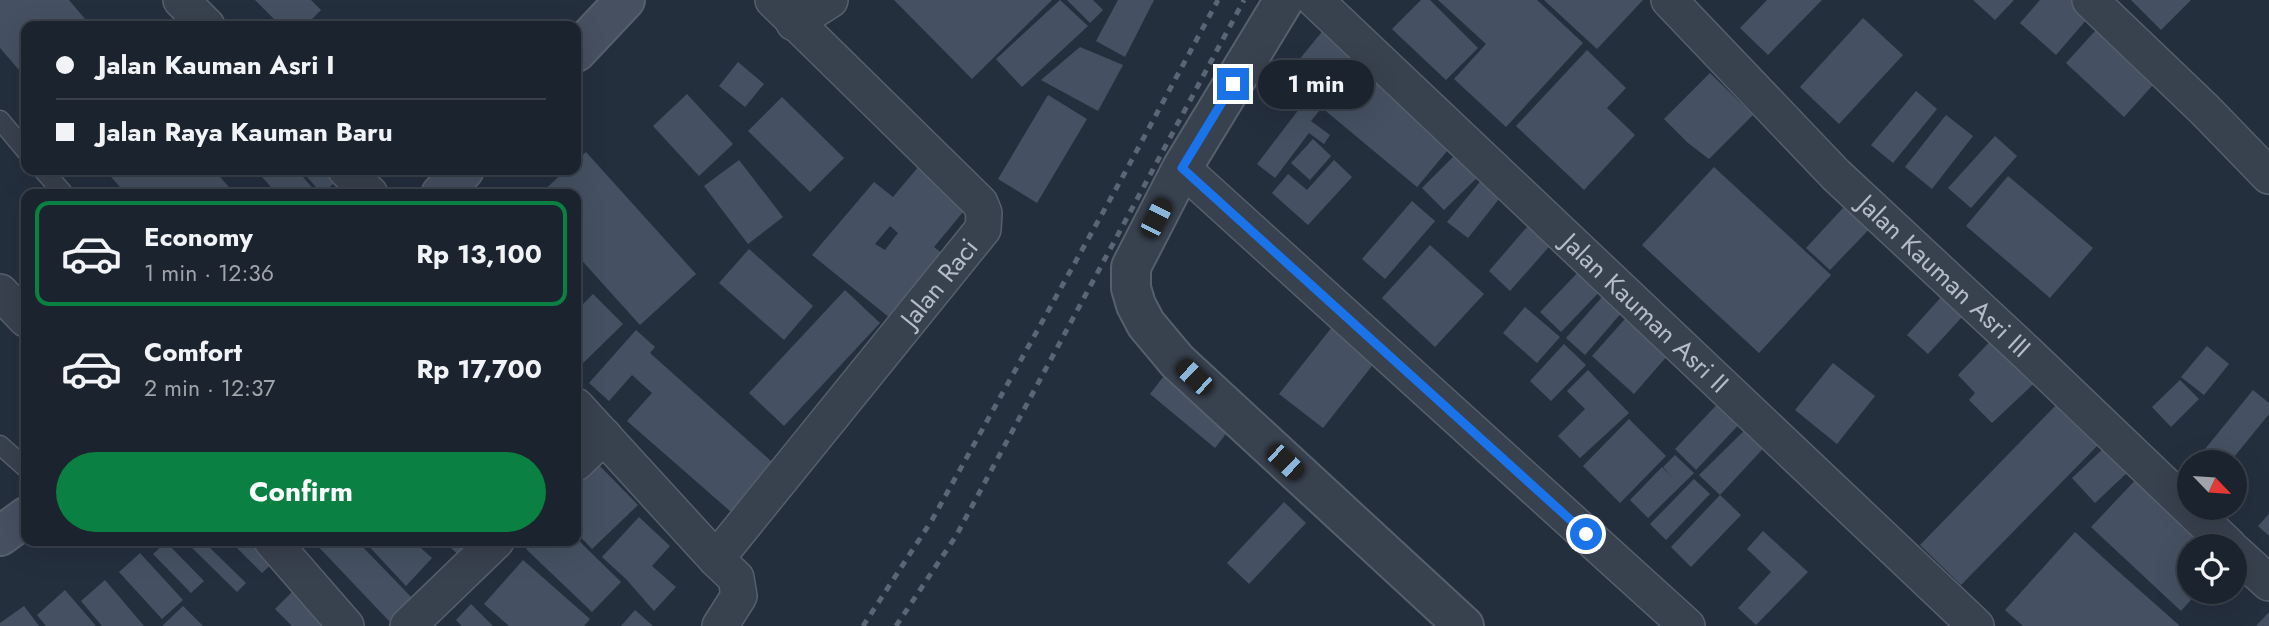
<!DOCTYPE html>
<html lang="en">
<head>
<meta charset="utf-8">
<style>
  body { margin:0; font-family:Jost,sans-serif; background:#282f3a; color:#f1f3f6; height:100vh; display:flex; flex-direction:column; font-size:26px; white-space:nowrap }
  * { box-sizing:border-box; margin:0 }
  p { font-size:23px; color:#a0a4aa }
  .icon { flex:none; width:38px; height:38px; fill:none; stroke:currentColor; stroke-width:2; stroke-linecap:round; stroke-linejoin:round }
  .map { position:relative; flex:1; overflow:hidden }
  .details { position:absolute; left:21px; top:189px; width:560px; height:357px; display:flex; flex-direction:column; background:#1b232e; border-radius:14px; box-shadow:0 7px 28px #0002,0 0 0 2px #39404a }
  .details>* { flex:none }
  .top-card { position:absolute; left:21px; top:21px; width:560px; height:154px; border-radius:14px; box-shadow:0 7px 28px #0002,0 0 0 2px #39404a; display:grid; align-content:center; height:154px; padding:0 35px; background:#1b232e }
  .needle { width:46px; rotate:115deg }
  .controls { position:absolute; left:2177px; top:450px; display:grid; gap:14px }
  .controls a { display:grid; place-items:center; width:70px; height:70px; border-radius:50%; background:#1b232e; box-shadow:0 7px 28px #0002,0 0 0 2px #39404a; font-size:35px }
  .end { position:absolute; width:32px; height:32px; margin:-16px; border:9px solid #1a73e8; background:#fff; box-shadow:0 0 0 4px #fff }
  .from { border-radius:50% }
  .bubble { position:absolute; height:49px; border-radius:24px; background:#1b232e; box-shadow:0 7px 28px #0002,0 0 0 2px #39404a; font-size:23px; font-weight:700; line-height:49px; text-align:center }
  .car { position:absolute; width:21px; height:42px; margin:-21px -10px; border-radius:9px; box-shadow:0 0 5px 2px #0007; background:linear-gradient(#222 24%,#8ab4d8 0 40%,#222 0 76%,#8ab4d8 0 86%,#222 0) }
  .top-card b { display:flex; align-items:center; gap:24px; height:66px; font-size:26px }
  .top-card b+b { border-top:2px solid #39404a }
  .top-card i { width:18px; height:18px; background:#f1f3f6 }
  ul { padding:12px 0 0; list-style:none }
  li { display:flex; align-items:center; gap:21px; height:105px; margin:0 14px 10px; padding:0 21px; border:4px solid transparent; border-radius:14px }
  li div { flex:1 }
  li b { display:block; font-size:26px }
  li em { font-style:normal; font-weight:700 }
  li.selected { border-color:#0b8043 }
  li>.icon { width:63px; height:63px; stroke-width:1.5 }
  .button { display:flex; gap:14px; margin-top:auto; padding:14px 35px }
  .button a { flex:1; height:80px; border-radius:42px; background:#0b8043; color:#fff; font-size:28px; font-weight:700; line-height:80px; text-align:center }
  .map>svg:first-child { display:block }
  .building { fill:#455162; fill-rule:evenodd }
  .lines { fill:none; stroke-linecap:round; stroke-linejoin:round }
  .service-casing { stroke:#565f6c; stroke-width:21 }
  .minor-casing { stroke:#565f6c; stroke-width:38 }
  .tertiary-casing { stroke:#565f6c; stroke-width:42 }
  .secondary-casing { stroke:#565f6c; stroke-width:42 }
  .service { stroke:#38414e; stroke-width:18 }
  .minor { stroke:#38414e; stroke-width:35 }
  .tertiary { stroke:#38414e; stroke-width:38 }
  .secondary { stroke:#465061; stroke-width:38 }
  .rail { stroke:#5a6575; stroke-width:5; stroke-dasharray:7 7; stroke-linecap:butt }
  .route { stroke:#1a73e8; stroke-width:9 }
  .labels { text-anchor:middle; stroke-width:5; stroke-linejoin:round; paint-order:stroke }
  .street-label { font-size:26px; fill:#b4bcc9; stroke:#1d2633 }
</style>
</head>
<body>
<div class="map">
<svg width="2269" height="626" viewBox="0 0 2269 626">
  <rect width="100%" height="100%" fill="#242f3e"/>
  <g class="building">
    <path d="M0,0H69L91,26H26V78L0,48Z"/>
    <path d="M255,0H311L321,10L305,26H281Z"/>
    <path d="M894,0H1052L972,79Z"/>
    <path d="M1060,0L1088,26L1022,87L996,59Z"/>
    <path d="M1067,0H1093L1103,10L1090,23Z"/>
    <path d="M1118,0H1154L1125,57L1096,41Z"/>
    <path d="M1421,0H1430L1478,48L1446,80L1392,29Z"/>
    <path d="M1438,0H1537L1583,43L1506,127L1454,79L1486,44Z"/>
    <path d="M1544,0H1643L1597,49Z"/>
    <path d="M1767,0H1822L1768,55L1740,28Z"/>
    <path d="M1973,0H2014L1995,20Z"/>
    <path d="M2040,0H2082L2094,11L2056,55L2020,23Z"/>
    <path d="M2131,0H2191L2161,30Z"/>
    <path d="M1863,18L1903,55L1839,124L1800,87Z"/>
    <path d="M2104,21L2162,75L2124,117L2066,63Z"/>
    <path d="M1325,28L1458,138L1417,187L1285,77Z"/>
    <path d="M1080,47L1123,65L1098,111L1041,80Z"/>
    <path d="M1587,50L1626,88L1607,108L1635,135L1584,190L1516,126Z"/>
    <path d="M738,62L764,84L745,107L719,86Z"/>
    <path d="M1710,73L1753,115L1709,159L1688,143L1664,119Z"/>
    <path d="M1916,91L1937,109L1893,163L1871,145Z"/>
    <path d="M687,94L733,144L699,176L653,126Z"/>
    <path d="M1048,95L1087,119L1037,203L998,179Z"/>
    <path d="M782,97L844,158L810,192L748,131Z"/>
    <path d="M1306,100L1319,111L1311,121L1330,135L1324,144L1309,133L1275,178L1257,164Z"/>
    <path d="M1946,115L1973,136L1932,189L1905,167Z"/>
    <path d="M1995,136L2017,156L1971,208L1948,188Z"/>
    <path d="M1313,139L1331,156L1310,180L1291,163Z"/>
    <path d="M1461,149L1483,172L1444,210L1422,188Z"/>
    <path d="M586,152L696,274L640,325L576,254V194H540L566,170H576V161Z"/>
    <path d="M739,160L783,217L748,244L704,186Z"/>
    <path d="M1334,160L1352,177L1308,225L1272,193L1288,174L1307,190Z"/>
    <path d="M919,166L968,206L934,247L943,254L890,318L812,255L874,182L893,197ZM890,226L898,233L885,250L875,244Z"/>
    <path d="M1714,167L1831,275L1759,353L1642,245Z"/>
    <path d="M105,170H214L235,194H126Z"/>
    <path d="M256,170H297L316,192L314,194H277Z"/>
    <path d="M301,170H336L342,176L322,194Z"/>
    <path d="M2008,176L2093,248L2050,298L1966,226Z"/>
    <path d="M1483,178L1503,194L1468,238L1447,222Z"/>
    <path d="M1855,195L1880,218L1830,270L1806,248Z"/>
    <path d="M1412,201L1435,221L1385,279L1362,259Z"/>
    <path d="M1533,220L1555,240L1510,291L1489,271Z"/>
    <path d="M1430,245L1484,294L1435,347L1382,298Z"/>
    <path d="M749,249L813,306L784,340L719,283Z"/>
    <path d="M1582,268L1603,288L1561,332L1540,312Z"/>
    <path d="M1952,285L1974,304L1928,354L1907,335Z"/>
    <path d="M1610,288L1629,304L1585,355L1566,338Z"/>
    <path d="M845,290L880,323L784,426L749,393Z"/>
    <path d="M593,294L623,324L576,370V311Z"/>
    <path d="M1525,307L1560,337L1537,363L1503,333Z"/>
    <path d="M1633,310L1675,347L1634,394L1592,356Z"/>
    <path d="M1336,322L1379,357L1323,428L1279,394Z"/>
    <path d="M636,330L655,347L650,353L780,469L738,518L627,421L652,393L632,375L609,401L589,383Z"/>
    <path d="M2000,331L2044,374L1992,423L1969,400L1975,393L1958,375Z"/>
    <path d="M1564,344L1586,365L1551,401L1530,381Z"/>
    <path d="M2207,346L2229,364L2204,395L2181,377Z"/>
    <path d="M1833,363L1875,396L1837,444L1795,410Z"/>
    <path d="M1588,370L1629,413L1580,458L1558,436L1585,409L1567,391Z"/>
    <path d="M1167,372L1232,426L1215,448L1150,394Z"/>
    <path d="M2180,380L2199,399L2171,427L2152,407Z"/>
    <path d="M2253,390L2269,403V414L2230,462H2211L2201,454Z"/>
    <path d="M1725,396L1746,417L1696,470L1675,449Z"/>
    <path d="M2060,401L2101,442L1961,585L1920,545Z"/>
    <path d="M1629,419L1666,456L1620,503L1583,466Z"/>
    <path d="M1755,420L1772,439L1720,495L1699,475Z"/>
    <path d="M2106,446L2129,471L2095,503L2072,478Z"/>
    <path d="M1675,455L1694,473L1648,518L1630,500L1662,467L1673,478L1663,467Z"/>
    <path d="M597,463L638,505L592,549L576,532V483Z"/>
    <path d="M2143,472L2222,546H2189V592H2198L2181,611L2091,527Z"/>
    <path d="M1694,479L1710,494L1666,540L1650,524Z"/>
    <path d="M1720,495L1741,515L1691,567L1671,547Z"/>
    <path d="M1284,502L1306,523L1249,584L1227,563Z"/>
    <path d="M2269,514V536L2258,526Z"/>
    <path d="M639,517L670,546L652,566L676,587L654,611L626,579L602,557Z"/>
    <path d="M1763,531L1808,572L1756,625L1738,608L1771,572L1747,549Z"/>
    <path d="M2075,532L2119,572L2180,626H2023L2005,610Z"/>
    <path d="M576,538L621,582L592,612L526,549L534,541H576Z"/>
    <path d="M185,541H203L246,583L237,592Z"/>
    <path d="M230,541H259L277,559L262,573Z"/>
    <path d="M313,541H357L413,599L389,621Z"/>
    <path d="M364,541H413L432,558L406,586Z"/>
    <path d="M443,541H477L462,558Z"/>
    <path d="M166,542L204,581L191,593L153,554Z"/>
    <path d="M140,553L183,600L162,619L119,572Z"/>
    <path d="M523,560L590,619L584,626H509L484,604Z"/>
    <path d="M105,580L144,626H102L81,601Z"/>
    <path d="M65,590L96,626H46L37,615Z"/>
    <path d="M292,592L326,626H292L275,609Z"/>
    <path d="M471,604L493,626H462L456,620Z"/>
    <path d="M24,606L39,626H0V623Z"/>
    <path d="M183,606L203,626H162Z"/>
    <path d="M635,610L653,626H621Z"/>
    <path d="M2269,612V626H2256Z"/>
  </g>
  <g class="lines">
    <g class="service-casing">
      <g id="service">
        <path d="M0,120L26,151"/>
        <path d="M43,170L64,194"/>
        <path d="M0,445L26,468"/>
      </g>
    </g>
    <g class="minor-casing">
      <g id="minor">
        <path d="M181,0L207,26"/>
        <path id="s1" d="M1315,0L1976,626"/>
        <path id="s2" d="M1669,0L1836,175L2027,353L2229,546"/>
        <path d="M2090,0L2205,110L2269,176"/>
        <path d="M794,23L830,0"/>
        <path d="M1182,168L1687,626"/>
        <path d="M346,170L370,194"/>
        <path d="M0,292L26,319"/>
        <path d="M576,406L716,559L736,578L739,596L720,626"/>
        <path d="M576,463L604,436"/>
        <path d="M272,541L346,626"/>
        <path d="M2235,552L2269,583"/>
        <path id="s3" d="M716,559L983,229L984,213L980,203L773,0"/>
        <path d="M408,626L496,541"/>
      </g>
    </g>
    <g class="tertiary-casing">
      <path id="tertiary" d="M1284,0L1182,168L1131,267V288L1136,305L1146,324L1177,361L1464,626"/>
    </g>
    <g class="secondary-casing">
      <g id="secondary">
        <path d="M576,52L625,0"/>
        <path d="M441,194L464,170"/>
        <path d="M0,536L26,517"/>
      </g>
    </g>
    <use href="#service" class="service"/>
    <use href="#minor" class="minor"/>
    <use href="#tertiary" class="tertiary"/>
    <use href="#secondary" class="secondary"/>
    <g class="rail">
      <path d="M863,626L932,520L1122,178L1218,0"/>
      <path d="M896,626L956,536L1244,0"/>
    </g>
  </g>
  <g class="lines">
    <path class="route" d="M1233,84L1182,168L1586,534"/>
  </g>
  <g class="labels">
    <g class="street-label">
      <text dy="9" stroke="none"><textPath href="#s2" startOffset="390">Jalan Kauman Asri III</textPath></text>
      <text dy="9" stroke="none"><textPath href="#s3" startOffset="355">Jalan Raci</textPath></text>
      <text dy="9" stroke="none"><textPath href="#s1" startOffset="455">Jalan Kauman Asri II</textPath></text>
    </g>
  </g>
</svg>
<div class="controls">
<a><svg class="needle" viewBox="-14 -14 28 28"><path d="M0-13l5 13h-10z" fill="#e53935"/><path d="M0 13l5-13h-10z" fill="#a0a4aa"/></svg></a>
<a><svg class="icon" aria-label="locate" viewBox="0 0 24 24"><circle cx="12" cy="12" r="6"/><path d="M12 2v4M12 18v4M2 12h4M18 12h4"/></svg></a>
</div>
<i class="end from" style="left:1586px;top:534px"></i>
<i class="end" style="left:1233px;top:84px"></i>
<div class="bubble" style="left:1258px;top:60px;width:116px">1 min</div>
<i class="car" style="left:1156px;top:218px;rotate:27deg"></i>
<i class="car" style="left:1194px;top:377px;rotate:313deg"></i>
<i class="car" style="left:1285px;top:462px;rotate:133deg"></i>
<div class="top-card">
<b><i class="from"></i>Jalan Kauman Asri I</b>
<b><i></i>Jalan Raya Kauman Baru</b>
</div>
<section class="details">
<ul>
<li class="selected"><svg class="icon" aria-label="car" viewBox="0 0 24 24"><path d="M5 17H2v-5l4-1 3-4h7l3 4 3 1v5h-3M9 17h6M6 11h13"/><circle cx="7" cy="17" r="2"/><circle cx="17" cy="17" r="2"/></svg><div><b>Economy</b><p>1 min · 12:36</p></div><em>Rp 13,100</em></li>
<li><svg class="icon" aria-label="car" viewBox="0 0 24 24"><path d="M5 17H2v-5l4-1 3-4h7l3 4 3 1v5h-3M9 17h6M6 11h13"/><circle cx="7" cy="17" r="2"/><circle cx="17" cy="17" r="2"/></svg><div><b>Comfort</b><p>2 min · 12:37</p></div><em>Rp 17,700</em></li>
</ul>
<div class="button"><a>Confirm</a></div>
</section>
</div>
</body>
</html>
